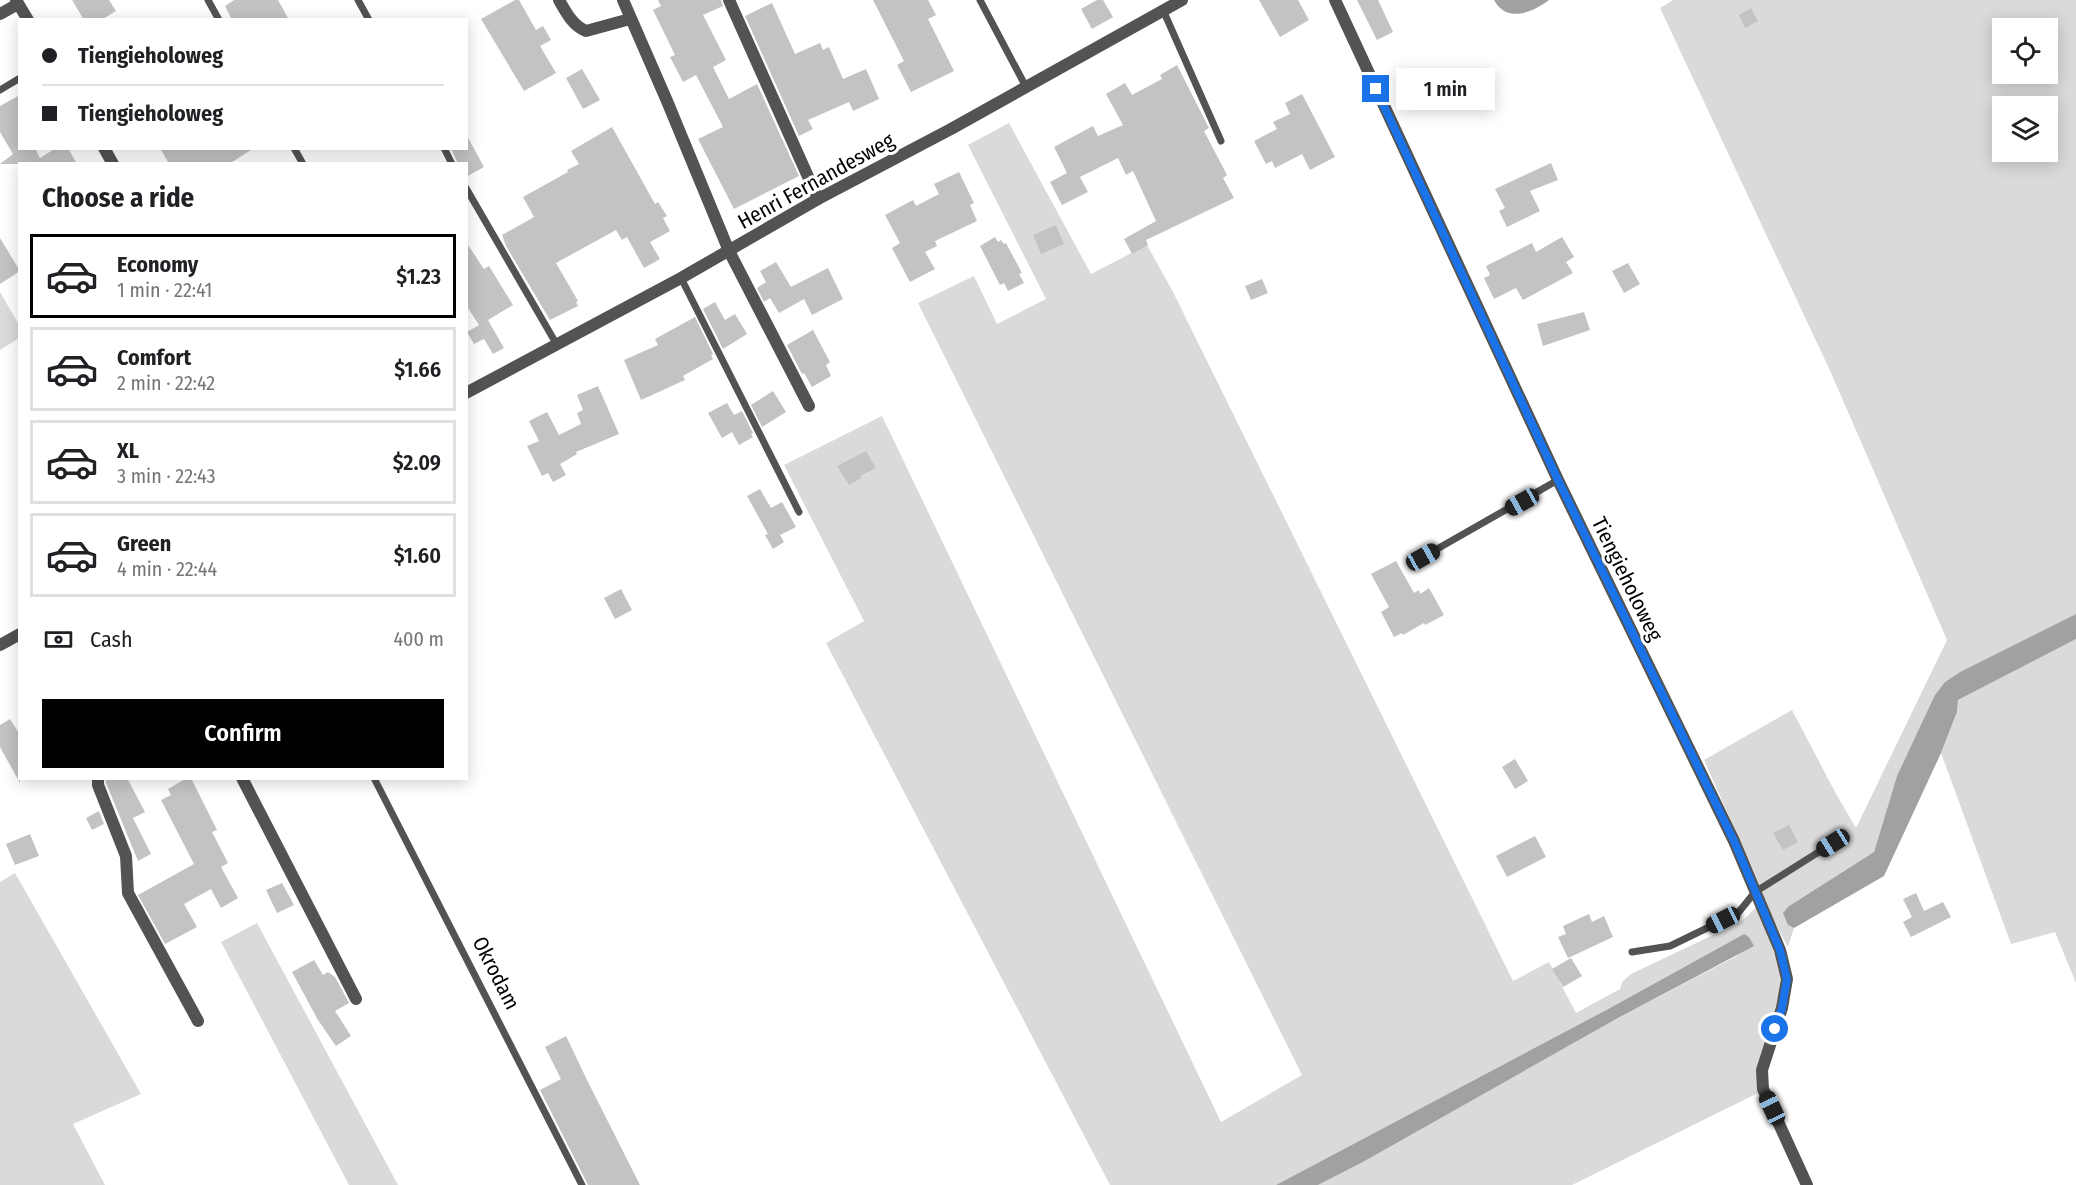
<!DOCTYPE html>
<html lang="en">
<head>
<meta charset="utf-8">
<style>
  body { margin:0; font-family:"Fira Sans Condensed",sans-serif; background:#f2f2f2; color:#202124; height:100vh; display:flex; flex-direction:column; font-size:22px; white-space:nowrap }
  * { box-sizing:border-box; margin:0 }
  p { font-size:20px; color:#757577 }
  .icon { flex:none; width:33px; height:33px; fill:none; stroke:currentColor; stroke-width:2; stroke-linecap:round; stroke-linejoin:round }
  .map { position:relative; flex:1; overflow:hidden }
  .panel { position:absolute; left:18px; top:162px; width:450px; height:618px; display:flex; flex-direction:column; background:#fff; border-radius:0px; box-shadow:0 3px 15px #0003 }
  .panel>* { flex:none }
  .guide { position:absolute; left:18px; top:18px; width:450px; height:132px; border-radius:0px; box-shadow:0 3px 15px #0003; display:grid; align-content:center; height:132px; padding:0 24px; background:#fff }
  .tools { position:absolute; left:1992px; top:18px; display:grid; gap:12px }
  .tools a { display:grid; place-items:center; width:66px; height:66px; border-radius:0px; background:#fff; box-shadow:0 3px 15px #0003; font-size:30px }
  .end { position:absolute; width:27px; height:27px; margin:-14px; border:8px solid #1a73e8; background:#fff; box-shadow:0 0 0 3px #fff }
  .from { border-radius:50% }
  .bubble { position:absolute; height:42px; border-radius:0px; background:#fff; box-shadow:0 3px 15px #0003; font-size:20px; font-weight:600; line-height:42px; text-align:center }
  .car { position:absolute; width:18px; height:36px; margin:-18px -9px; border-radius:8px; box-shadow:0 0 4px 2px #0007; background:linear-gradient(#222 24%,#8ab4d8 0 40%,#222 0 76%,#8ab4d8 0 86%,#222 0) }
  .guide b { display:flex; align-items:center; gap:21px; height:57px; font-size:22px }
  .guide b+b { border-top:2px solid #e0e0e0 }
  .guide i { width:15px; height:15px; background:#202124 }
  ul { padding:0; list-style:none }
  li { display:flex; align-items:center; gap:18px; height:84px; margin:0 12px 9px; padding:0 12px; border:3px solid #e0e0e0; border-radius:0px }
  li div { flex:1 }
  li b { display:block; font-size:22px }
  li em { font-style:normal; font-weight:600 }
  li.on { border-color:#000 }
  li>.icon { width:54px; height:54px; stroke-width:1.5 }
  h2 { padding:0 24px; font-size:27px; line-height:72px }
  .pay { display:flex; align-items:center; gap:15px; height:66px; padding:0 24px; font-size:22px }
  .pay p { margin-inline-start:auto }
  .primary-button { display:flex; gap:12px; margin-top:auto; padding:12px 24px }
  .primary-button a { flex:1; height:69px; border-radius:0px; background:#000; color:#fff; font-size:24px; font-weight:600; line-height:69px; text-align:center }
  .map>svg:first-child { display:block }
  .green { fill:#dadada; fill-rule:evenodd }
  .water { fill:#a1a1a1 }
  .building { fill:#c3c3c3 }
  .lines { fill:none; stroke-linecap:round; stroke-linejoin:round }
  .service { stroke:#535353; stroke-width:7 }
  .minor { stroke:#535353; stroke-width:12 }
  .tertiary { stroke:#535353; stroke-width:12 }
  .route { stroke:#1a73e8; stroke-width:8 }
  .labels { text-anchor:middle; stroke-width:6; stroke-linejoin:round; paint-order:stroke }
  .street-label { font-size:21px; fill:#000; stroke:#fff }
</style>
</head>
<body>
<div class="map">
<svg width="2076" height="1185" viewBox="0 0 2076 1185">
  <rect width="100%" height="100%" fill="#fff"/>
  <g class="green">
    <path d="M1673,0H2076V614L1960,672L1945,682L1897,776L1874,852L1789,906L1788,925L1794,928L1788,947L1770,914L1761,888L1704,760L1792,710L1835,792L1856,828L1947,640L1832,375L1660,8ZM2002,28H2048V74H2002ZM2002,106H2048V152H2002Z"/>
    <path d="M1009,123L1091,274L1147,245L1172,290L1513,981L1549,962L1576,1013L1620,989L1622,982L1631,974L1732,926L1744,919L1757,907L1781,971L1779,996L1760,1092L1572,1185H1318L1363,1162L1618,1018L1737,956L1744,934L1610,1008L1276,1185H1110L826,643L864,621L784,465L882,416L1221,1122L1302,1075L918,303L974,276L997,324L1046,299L968,145Z"/>
    <path d="M0,292L19,325V338L0,350Z"/>
    <path d="M2076,639V983L2055,932L2011,944L1941,753L1957,712L1958,700Z"/>
    <path d="M15,873L141,1094L73,1124L105,1185H0V882Z"/>
    <path d="M257,923L398,1185H349L221,942Z"/>
  </g>
  <g class="water">
    <path d="M1494,0H1549C1533,12 1507,24 1494,0Z"/>
    <path d="M2076,614V639L1958,700L1957,712L1941,753L1884,876L1794,928L1788,925L1783,913L1789,906L1874,852L1897,776L1935,695L1945,682L1960,672Z"/>
    <path d="M1744,934L1749,937L1754,946L1618,1018L1363,1162L1318,1185H1276L1610,1008Z"/>
  </g>
  <g class="building">
    <path d="M72,0H109L116,11L101,20H84Z"/>
    <path d="M234,0H278L289,20H232L225,6Z"/>
    <path d="M515,0H519L536,30L543,26L551,40L540,46L556,73L524,91L481,19Z"/>
    <path d="M658,0H721L723,6L703,15L726,60L713,67L729,99L757,84L799,176L734,209L698,139L723,127L696,75L683,82L670,57L675,55L653,10L661,6Z"/>
    <path d="M873,0H928L936,15L928,19L954,71L911,92L897,65L904,61Z"/>
    <path d="M1097,0H1103L1113,17L1092,29L1081,9Z"/>
    <path d="M1259,0H1298L1309,20L1280,37Z"/>
    <path d="M1357,0H1378L1393,32L1377,40Z"/>
    <path d="M772,3L795,54L820,43L823,50L829,47L843,79L866,69L879,99L853,111L849,102L808,120L813,129L799,136L745,16Z"/>
    <path d="M1751,8L1758,21L1745,28L1739,15Z"/>
    <path d="M1177,65L1209,128L1204,131L1227,175L1223,178L1234,198L1146,240L1148,245L1132,254L1124,239L1156,221L1133,171L1126,175L1118,158L1080,177L1088,192L1062,205L1050,182L1067,173L1054,147L1093,126L1098,136L1123,125L1106,94L1125,83L1132,95L1162,79L1160,75Z"/>
    <path d="M582,69L600,100L583,109L566,78Z"/>
    <path d="M1302,94L1335,157L1310,170L1302,154L1275,168L1272,161L1266,164L1254,141L1277,129L1273,122L1290,114L1285,103Z"/>
    <path d="M20,95V148H35L40,158L56,148H68L77,164H20V166L18,164H0L13,154L0,132V106Z"/>
    <path d="M612,127L655,204L658,202L667,216L663,218L670,231L650,242L660,259L644,268L627,237L622,240L616,230L556,263L578,301L576,302L578,306L550,320L506,246L502,235L534,217L523,197L568,172L567,170L579,164L571,151Z"/>
    <path d="M466,134L484,167L466,177V164H458L451,148H466Z"/>
    <path d="M160,148H254L229,164H172L168,162Z"/>
    <path d="M1551,163L1558,180L1530,191L1540,211L1507,227L1499,211L1505,208L1495,189Z"/>
    <path d="M959,172L974,203L970,205L977,221L935,241L937,246L925,252L935,269L910,282L892,248L900,243L885,215L913,200L916,206L939,194L934,184Z"/>
    <path d="M1056,225L1064,244L1041,254L1033,235Z"/>
    <path d="M995,237L998,242L1001,240L1004,244L1006,243L1022,273L1019,274L1024,283L1008,291L1004,283L1000,285L980,246Z"/>
    <path d="M1562,237L1574,257L1566,262L1573,273L1523,300L1516,288L1494,299L1484,278L1490,275L1486,266L1532,243L1536,252Z"/>
    <path d="M0,238L20,271L0,284Z"/>
    <path d="M466,242L484,269L489,266L513,305L488,320L504,348L493,354L484,339L474,344L467,332L479,325L466,305Z"/>
    <path d="M776,262L791,287L828,268L843,299L812,315L804,299L779,313L770,298L764,302L757,288L766,282L760,271Z"/>
    <path d="M1628,263L1640,284L1624,293L1612,271Z"/>
    <path d="M1262,279L1268,293L1251,300L1245,286Z"/>
    <path d="M715,302L725,320L735,314L747,334L723,349L703,309Z"/>
    <path d="M1584,312L1590,330L1543,346L1537,324Z"/>
    <path d="M695,317L713,354L711,355L713,359L683,376L685,380L641,400L624,360L658,345L655,339Z"/>
    <path d="M813,330L830,362L826,365L831,376L812,387L804,373L802,374L787,345Z"/>
    <path d="M598,386L619,434L576,452L577,454L560,464L566,475L553,482L548,473L542,476L527,446L539,441L529,421L547,412L559,435L581,424L577,413L583,410L577,395Z"/>
    <path d="M773,391L786,412L762,427L751,405Z"/>
    <path d="M727,403L734,415L742,411L753,433L751,434L753,437L739,445L732,432L722,438L708,413Z"/>
    <path d="M866,451L876,468L860,476L861,478L849,485L837,466Z"/>
    <path d="M760,489L771,508L782,502L796,527L780,535L784,542L773,549L765,535L768,534L747,496Z"/>
    <path d="M1396,561L1414,593L1419,590L1420,594L1429,588L1444,615L1425,625L1424,623L1403,635L1402,633L1394,637L1381,612L1389,607L1371,574Z"/>
    <path d="M621,589L632,610L615,619L604,598Z"/>
    <path d="M10,719L20,735V783L0,747V725Z"/>
    <path d="M1515,759L1528,781L1515,789L1502,767Z"/>
    <path d="M106,778H127L145,812L133,818L151,854L138,861L106,783Z"/>
    <path d="M187,778H191L217,830L212,832L228,863L221,867L238,898L221,908L211,889L184,904L197,927L165,944L138,895L194,864L161,800L171,795L168,789Z"/>
    <path d="M99,811L104,824L92,830L86,818Z"/>
    <path d="M1789,825L1798,842L1783,850L1773,833Z"/>
    <path d="M30,834L39,856L15,865L6,844Z"/>
    <path d="M1535,836L1546,857L1507,877L1496,856Z"/>
    <path d="M282,883L294,905L277,913L266,890Z"/>
    <path d="M1916,893L1924,911L1943,902L1951,917L1911,937L1903,922L1912,917L1903,899Z"/>
    <path d="M1589,914L1592,922L1604,916L1613,937L1568,958L1558,937L1566,934L1563,926Z"/>
    <path d="M1571,958L1582,976L1563,987L1552,969Z"/>
    <path d="M314,960L323,975L328,972L335,977L349,1003L335,1011L351,1036L336,1046L318,1020L292,972Z"/>
    <path d="M566,1036L587,1080L640,1185H588L540,1090L561,1079L545,1047Z"/>
  </g>
  <g class="lines">
    <g class="service">
      <path d="M208,0L219,20"/>
      <path d="M358,0L369,20"/>
      <path d="M980,0L1026,87"/>
      <path d="M1163,10L1221,141"/>
      <path d="M0,90L20,78"/>
      <path d="M294,148L303,164"/>
      <path d="M444,148L452,164"/>
      <path d="M466,188L557,345"/>
      <path d="M681,278L799,512"/>
      <path d="M1423,557L1558,480"/>
      <path d="M374,778L582,1185"/>
      <path d="M1632,952L1670,946L1738,913L1755,892L1833,843"/>
    </g>
    <g class="minor">
      <path d="M16,0L28,20"/>
      <path d="M559,0C566,12 572,25 586,31L630,19"/>
      <path d="M623,0L667,101L729,251L809,406"/>
      <path d="M729,0L818,199"/>
      <path d="M1335,0L1558,480L1734,841L1780,950L1787,979L1782,1008L1762,1070L1763,1089L1807,1185"/>
      <path d="M0,14L18,4"/>
      <path d="M104,148L113,164"/>
      <path d="M98,778V785L126,856L128,893L198,1021"/>
      <path d="M242,778L356,999"/>
    </g>
    <g class="tertiary">
      <path d="M466,393L681,278L818,199L951,129L1182,0"/>
      <path d="M0,645L20,634"/>
    </g>
  </g>
  <g class="lines">
    <path class="route" d="M1376,89L1558,480L1734,841L1780,950L1787,979L1782,1008L1775,1029"/>
  </g>
  <g class="labels">
    <g class="street-label">
      <text transform="translate(816 181) rotate(-29)" y="7">Henri Fernandesweg</text>
      <text transform="translate(1627 579) rotate(64)" y="7">Tiengieholoweg</text>
      <text transform="translate(496 973) rotate(63)" y="7">Okrodam</text>
    </g>
  </g>
</svg>
<div class="tools">
<a><svg class="icon" aria-label="locate" viewBox="0 0 24 24"><circle cx="12" cy="12" r="6"/><path d="M12 2v4M12 18v4M2 12h4M18 12h4"/></svg></a>
<a><svg class="icon" aria-label="layers" viewBox="0 0 24 24"><path d="M12 4l9 5-9 5-9-5zM3 14l9 5 9-5"/></svg></a>
</div>
<i class="end from" style="left:1775px;top:1029px"></i>
<i class="end" style="left:1376px;top:89px"></i>
<div class="bubble" style="left:1396px;top:68px;width:99px">1 min</div>
<i class="car" style="left:1522px;top:502px;rotate:241deg"></i>
<i class="car" style="left:1423px;top:557px;rotate:61deg"></i>
<i class="car" style="left:1833px;top:843px;rotate:238deg"></i>
<i class="car" style="left:1723px;top:920px;rotate:243deg"></i>
<i class="car" style="left:1772px;top:1108px;rotate:335deg"></i>
<div class="guide">
<b><i class="from"></i>Tiengieholoweg</b>
<b><i></i>Tiengieholoweg</b>
</div>
<section class="panel">
<h2>Choose a ride</h2>
<ul>
<li class="on"><svg class="icon" aria-label="car" viewBox="0 0 24 24"><path d="M5 17H2v-5l4-1 3-4h7l3 4 3 1v5h-3M9 17h6M6 11h13"/><circle cx="7" cy="17" r="2"/><circle cx="17" cy="17" r="2"/></svg><div><b>Economy</b><p>1 min · 22:41</p></div><em>$1.23</em></li>
<li><svg class="icon" aria-label="car" viewBox="0 0 24 24"><path d="M5 17H2v-5l4-1 3-4h7l3 4 3 1v5h-3M9 17h6M6 11h13"/><circle cx="7" cy="17" r="2"/><circle cx="17" cy="17" r="2"/></svg><div><b>Comfort</b><p>2 min · 22:42</p></div><em>$1.66</em></li>
<li><svg class="icon" aria-label="car" viewBox="0 0 24 24"><path d="M5 17H2v-5l4-1 3-4h7l3 4 3 1v5h-3M9 17h6M6 11h13"/><circle cx="7" cy="17" r="2"/><circle cx="17" cy="17" r="2"/></svg><div><b>XL</b><p>3 min · 22:43</p></div><em>$2.09</em></li>
<li><svg class="icon" aria-label="car" viewBox="0 0 24 24"><path d="M5 17H2v-5l4-1 3-4h7l3 4 3 1v5h-3M9 17h6M6 11h13"/><circle cx="7" cy="17" r="2"/><circle cx="17" cy="17" r="2"/></svg><div><b>Green</b><p>4 min · 22:44</p></div><em>$1.60</em></li>
</ul>
<div class="pay"><svg class="icon" aria-label="cash" viewBox="0 0 24 24"><path d="M3 7h18v10H3z"/><circle cx="12" cy="12" r="2"/></svg>Cash<p>400 m</p></div>
<div class="primary-button"><a>Confirm</a></div>
</section>
</div>
</body>
</html>
